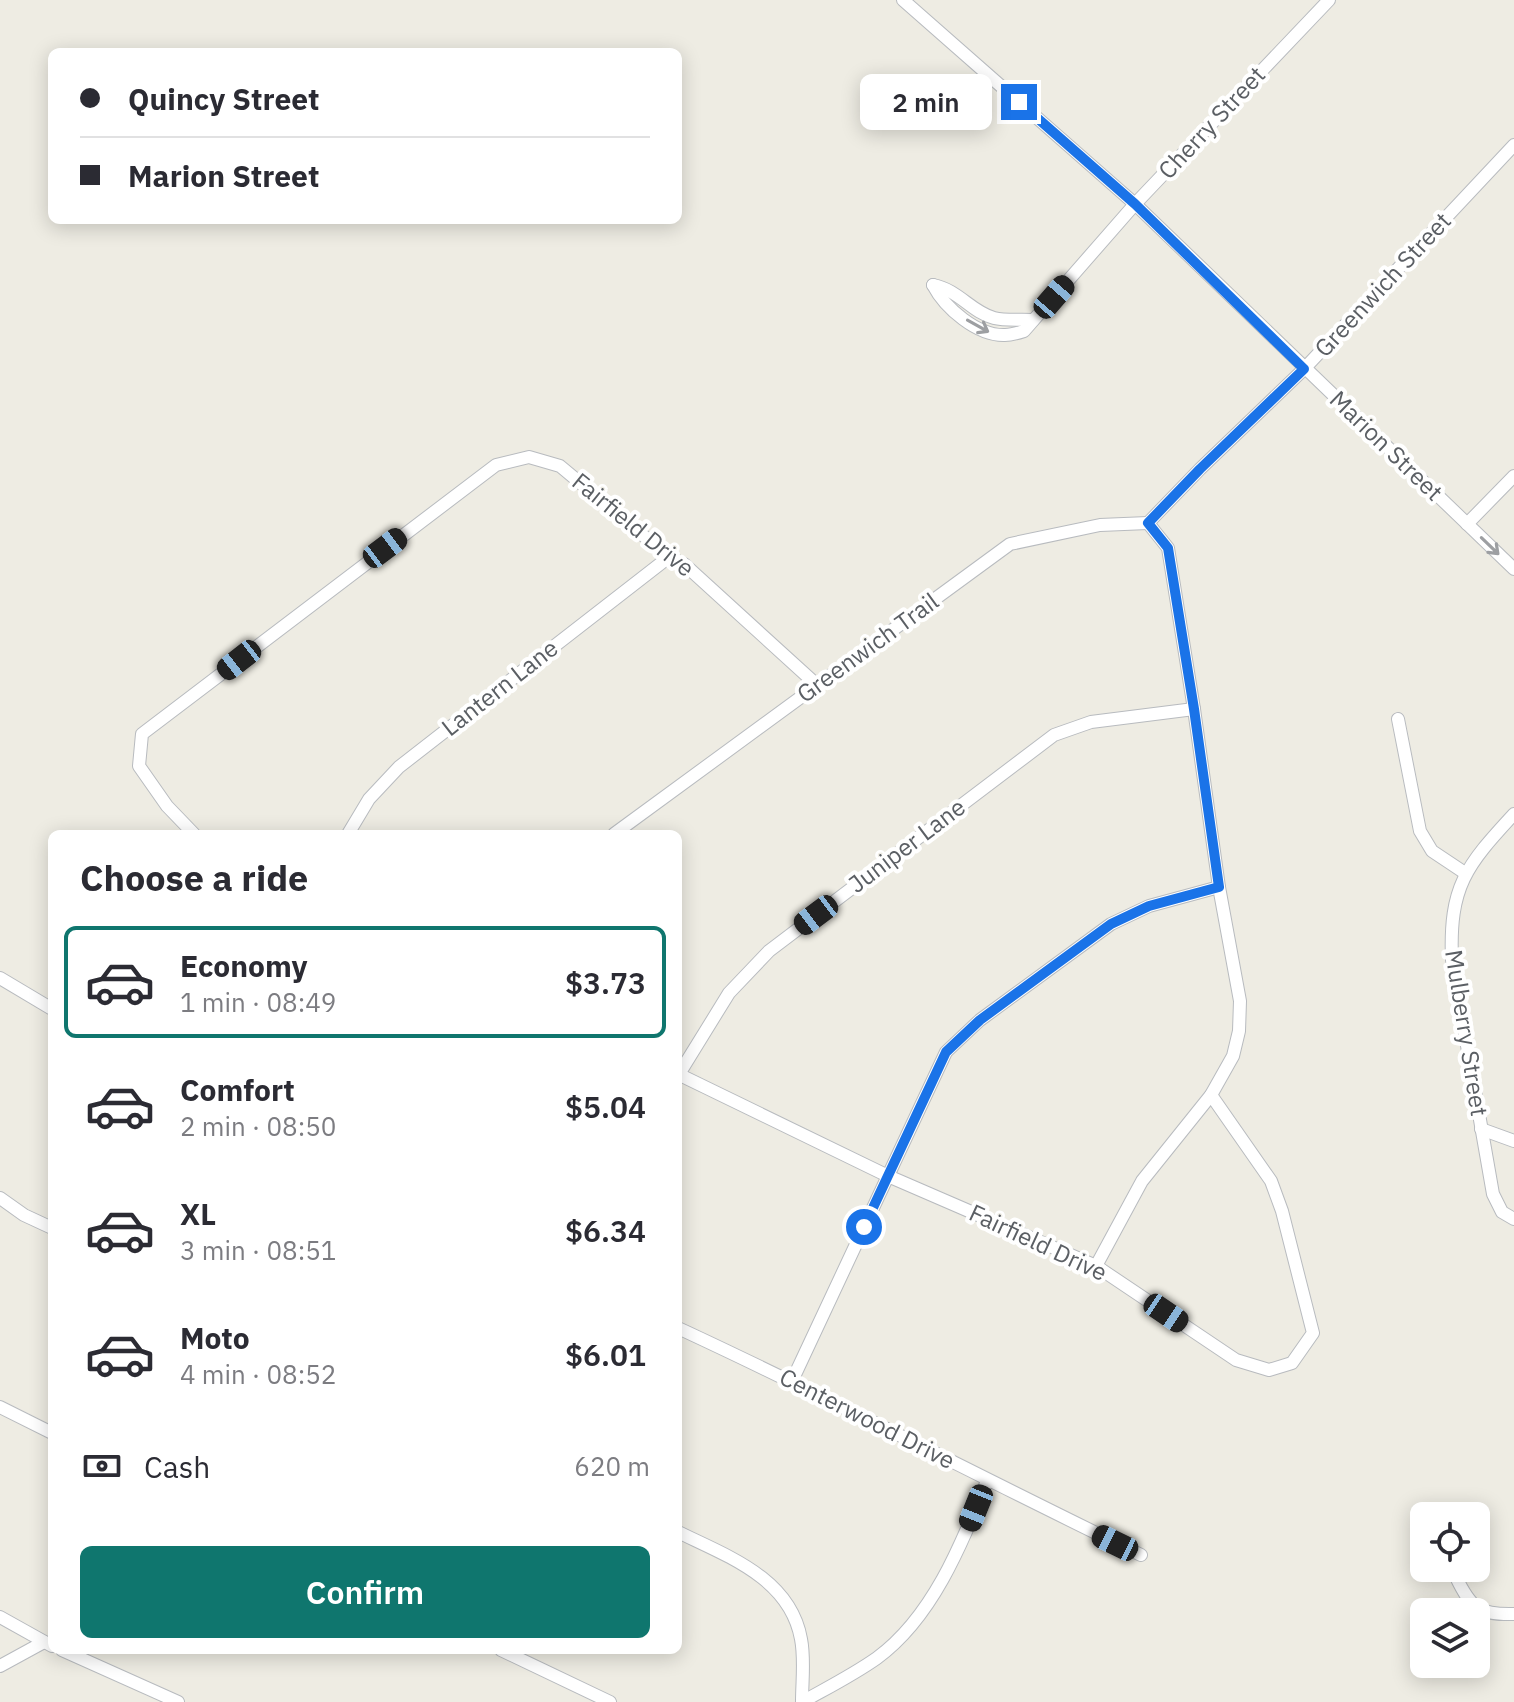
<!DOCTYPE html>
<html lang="en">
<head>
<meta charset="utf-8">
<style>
  body { margin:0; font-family:"IBM Plex Sans",sans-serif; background:#f7f7f7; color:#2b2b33; height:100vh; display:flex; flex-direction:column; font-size:30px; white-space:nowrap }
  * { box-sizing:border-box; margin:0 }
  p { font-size:26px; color:#7c7c81 }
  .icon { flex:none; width:44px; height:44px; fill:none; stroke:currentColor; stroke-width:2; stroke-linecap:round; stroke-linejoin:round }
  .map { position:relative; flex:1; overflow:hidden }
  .details { position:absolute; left:48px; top:830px; width:634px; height:824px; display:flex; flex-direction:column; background:#fff; border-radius:12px; box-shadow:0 4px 20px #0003 }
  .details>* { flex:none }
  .top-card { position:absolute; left:48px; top:48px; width:634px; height:176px; border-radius:12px; box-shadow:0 4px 20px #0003; display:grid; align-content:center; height:176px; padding:0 32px; background:#fff }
  .buttons { position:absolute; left:1410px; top:1502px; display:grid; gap:16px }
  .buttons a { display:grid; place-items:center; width:80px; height:80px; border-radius:12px; background:#fff; box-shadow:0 4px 20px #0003; font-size:40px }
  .end { position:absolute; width:36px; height:36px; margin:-18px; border:10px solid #1a73e8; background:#fff; box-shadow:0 0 0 4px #fff }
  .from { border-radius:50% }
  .bubble { position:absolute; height:56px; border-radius:12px; background:#fff; box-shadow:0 4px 20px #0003; font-size:26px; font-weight:600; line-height:56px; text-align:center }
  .car { position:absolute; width:24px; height:48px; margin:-24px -12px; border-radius:10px; box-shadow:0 0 6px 2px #0007; background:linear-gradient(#222 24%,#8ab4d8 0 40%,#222 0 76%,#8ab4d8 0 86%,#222 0) }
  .top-card b { display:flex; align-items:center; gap:28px; height:76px; font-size:30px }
  .top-card b+b { border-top:2px solid #e1e1e2 }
  .top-card i { width:20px; height:20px; background:#2b2b33 }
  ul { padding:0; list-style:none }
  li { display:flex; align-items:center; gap:24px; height:112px; margin:0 16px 12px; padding:0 16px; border:4px solid transparent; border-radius:12px }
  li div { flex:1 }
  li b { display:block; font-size:30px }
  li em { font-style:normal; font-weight:600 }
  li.current { border-color:#0f766e }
  li>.icon { width:72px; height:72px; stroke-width:1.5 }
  h2 { padding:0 32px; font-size:36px; line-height:96px }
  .pay { display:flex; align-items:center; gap:20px; height:88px; padding:0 32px; font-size:30px }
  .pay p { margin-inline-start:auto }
  .primary-button { display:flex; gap:16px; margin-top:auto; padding:16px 32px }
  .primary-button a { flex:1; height:92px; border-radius:12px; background:#0f766e; color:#fff; font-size:32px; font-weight:600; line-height:92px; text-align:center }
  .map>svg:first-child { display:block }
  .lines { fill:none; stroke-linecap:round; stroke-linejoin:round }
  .minor-casing { stroke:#b8bbbf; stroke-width:14 }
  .minor { stroke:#fff; stroke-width:12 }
  .oneway { stroke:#9d9fa2 }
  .route { stroke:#1a73e8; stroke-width:10 }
  .labels { text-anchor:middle; stroke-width:8; stroke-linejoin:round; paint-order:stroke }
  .street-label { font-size:24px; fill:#5b5f64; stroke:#fff }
</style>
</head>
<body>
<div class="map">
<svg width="1514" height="1702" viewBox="0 0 1514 1702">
  <rect width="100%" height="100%" fill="#eeece3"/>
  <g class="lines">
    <g class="minor-casing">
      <g id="minor">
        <path d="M903,0L1135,204L1514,569"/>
        <path d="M933,285C945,308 977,336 1005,335C1011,335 1018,333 1024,331L1135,204L1329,0"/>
        <path d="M933,285C959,290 971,312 994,318C1006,321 1021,319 1033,320"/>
        <path d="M1148,523L1200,469L1304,369L1514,145"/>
        <path d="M1467,524L1514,476"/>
        <path d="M1398,719L1420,831L1432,851L1465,873"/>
        <path d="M1514,814C1466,866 1449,886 1452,960L1493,1194L1502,1212L1514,1219"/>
        <path d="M194,834L167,806L139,766L142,734L496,465L529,457L560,466L669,557L684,564L818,686"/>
        <path d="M348,834L369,799L399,767L669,557"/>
        <path d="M614,834L1010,544L1100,525L1148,523"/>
        <path d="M0,978L52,1009"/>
        <path d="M678,1074L888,1176L1096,1266L1236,1360L1269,1370L1292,1363L1313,1333L1282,1211L1271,1181L1211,1095"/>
        <path d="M679,1074L729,993L769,951L1054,735L1091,722L1194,709"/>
        <path d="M1481,1129L1514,1141"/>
        <path d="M0,1198L24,1215L52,1228"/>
        <path d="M1096,1266L1142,1181L1211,1095L1233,1056L1239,1031L1240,1001L1219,887L1194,709L1168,548L1148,523"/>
        <path d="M678,1328C834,1400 986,1480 1141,1555"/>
        <path d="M792,1381L946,1052L980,1020L1111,924L1149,906L1219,887"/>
        <path d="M0,1407L52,1433"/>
        <path d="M678,1532C727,1556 790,1578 801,1639C805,1659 802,1681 802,1702"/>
        <path d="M1456,1577C1471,1608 1479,1615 1514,1614"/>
        <path d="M0,1617L52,1646"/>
        <path d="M62,1650L178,1702"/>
        <path d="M501,1650L610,1702"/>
        <path d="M0,1666L44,1642"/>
        <path d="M802,1702C827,1688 853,1675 877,1658C933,1617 962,1543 987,1481"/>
      </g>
    </g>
    <use href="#minor" class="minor"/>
  </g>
  <defs><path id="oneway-shaft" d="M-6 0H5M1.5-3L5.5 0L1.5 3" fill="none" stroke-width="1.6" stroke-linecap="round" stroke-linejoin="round" transform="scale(2)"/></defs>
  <g class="oneway">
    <use href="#oneway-shaft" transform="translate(978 326) rotate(29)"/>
    <use href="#oneway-shaft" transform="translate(1490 546) rotate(44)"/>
  </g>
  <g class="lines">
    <path class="route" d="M864,1227L946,1052L980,1020L1111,924L1149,906L1219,887L1194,709L1168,548L1148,523L1200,469L1304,369L1135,204L1019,102"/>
  </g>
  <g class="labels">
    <g class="street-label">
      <text transform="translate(1212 123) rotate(-47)" y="8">Cherry Street</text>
      <text transform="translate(1383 285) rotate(-47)" y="8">Greenwich Street</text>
      <text transform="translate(1386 446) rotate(44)" y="8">Marion Street</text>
      <text transform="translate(633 525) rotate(39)" y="8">Fairfield Drive</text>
      <text transform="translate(868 648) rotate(-36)" y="8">Greenwich Trail</text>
      <text transform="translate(500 688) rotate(-38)" y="8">Lantern Lane</text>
      <text transform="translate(907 846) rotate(-37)" y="8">Juniper Lane</text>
      <text transform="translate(1466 1033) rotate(81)" y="8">Mulberry Street</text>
      <text transform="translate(1038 1243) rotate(25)" y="8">Fairfield Drive</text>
      <text transform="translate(867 1419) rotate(27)" y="8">Centerwood Drive</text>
    </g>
  </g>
</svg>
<div class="buttons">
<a><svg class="icon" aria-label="locate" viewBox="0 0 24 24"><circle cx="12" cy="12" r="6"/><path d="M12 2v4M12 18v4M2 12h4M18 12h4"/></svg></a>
<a><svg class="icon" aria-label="layers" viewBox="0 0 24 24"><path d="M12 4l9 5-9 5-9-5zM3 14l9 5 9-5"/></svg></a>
</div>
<i class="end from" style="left:864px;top:1227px"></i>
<i class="end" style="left:1019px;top:102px"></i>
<div class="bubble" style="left:860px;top:74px;width:132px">2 min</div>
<i class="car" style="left:1054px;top:297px;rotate:41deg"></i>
<i class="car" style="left:385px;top:548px;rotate:53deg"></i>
<i class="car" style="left:239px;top:660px;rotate:232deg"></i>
<i class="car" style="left:816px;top:915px;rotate:233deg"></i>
<i class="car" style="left:1166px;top:1313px;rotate:124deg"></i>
<i class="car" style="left:976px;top:1508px;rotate:202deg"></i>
<i class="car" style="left:1115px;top:1543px;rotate:296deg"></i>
<div class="top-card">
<b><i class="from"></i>Quincy Street</b>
<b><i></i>Marion Street</b>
</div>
<section class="details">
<h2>Choose a ride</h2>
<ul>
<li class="current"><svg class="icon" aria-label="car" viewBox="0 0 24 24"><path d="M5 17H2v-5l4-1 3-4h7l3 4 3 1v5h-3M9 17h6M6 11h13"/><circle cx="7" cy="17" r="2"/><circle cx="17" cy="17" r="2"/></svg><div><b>Economy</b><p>1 min · 08:49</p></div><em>$3.73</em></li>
<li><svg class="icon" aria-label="car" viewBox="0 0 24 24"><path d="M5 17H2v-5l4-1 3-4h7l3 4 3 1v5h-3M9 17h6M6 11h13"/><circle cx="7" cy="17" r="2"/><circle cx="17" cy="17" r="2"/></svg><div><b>Comfort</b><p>2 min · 08:50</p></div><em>$5.04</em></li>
<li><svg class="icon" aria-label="car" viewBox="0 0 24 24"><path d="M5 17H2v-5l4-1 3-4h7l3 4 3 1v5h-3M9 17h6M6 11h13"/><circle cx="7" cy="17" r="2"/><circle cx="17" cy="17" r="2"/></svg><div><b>XL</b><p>3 min · 08:51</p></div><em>$6.34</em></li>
<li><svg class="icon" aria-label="car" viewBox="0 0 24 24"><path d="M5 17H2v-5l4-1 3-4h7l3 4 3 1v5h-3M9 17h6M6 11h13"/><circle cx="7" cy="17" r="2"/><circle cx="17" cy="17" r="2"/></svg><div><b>Moto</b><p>4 min · 08:52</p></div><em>$6.01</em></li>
</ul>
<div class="pay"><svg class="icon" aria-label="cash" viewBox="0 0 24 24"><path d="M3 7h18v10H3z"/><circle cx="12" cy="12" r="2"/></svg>Cash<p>620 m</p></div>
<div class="primary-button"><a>Confirm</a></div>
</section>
</div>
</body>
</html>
